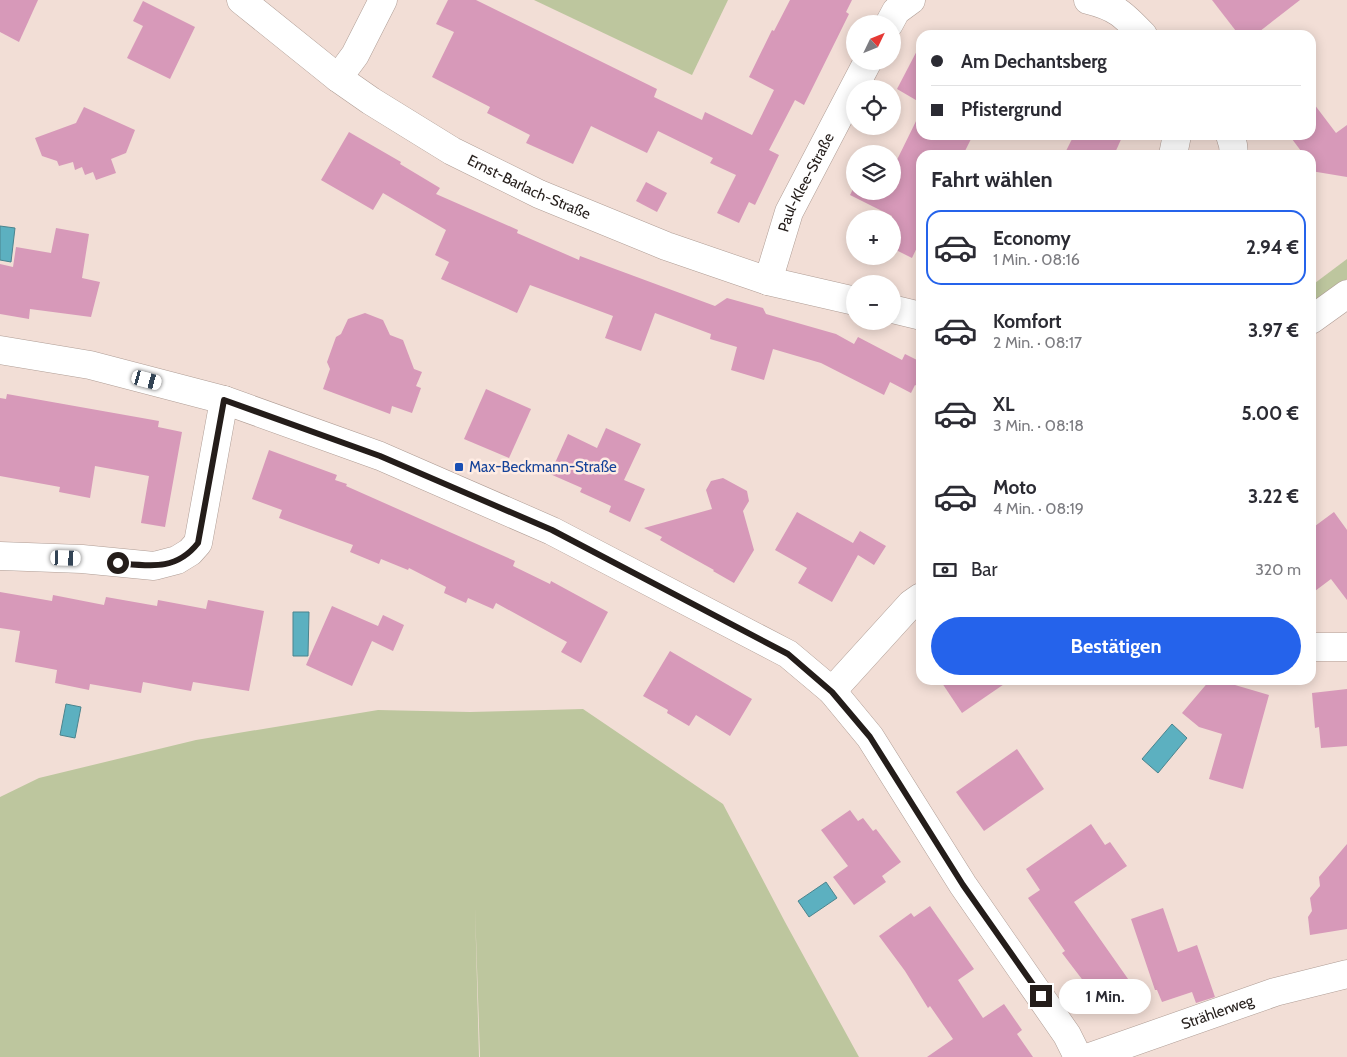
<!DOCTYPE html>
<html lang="de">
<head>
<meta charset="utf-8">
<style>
  body { margin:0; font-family:Cabin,sans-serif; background:#f2f2f3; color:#2b2b33; height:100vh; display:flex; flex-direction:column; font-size:19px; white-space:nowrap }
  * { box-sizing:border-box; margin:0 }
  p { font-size:16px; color:#7c7c81 }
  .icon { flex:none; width:28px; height:28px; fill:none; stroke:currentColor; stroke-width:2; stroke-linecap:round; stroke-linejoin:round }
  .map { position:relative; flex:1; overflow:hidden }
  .sheet { position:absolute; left:916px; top:150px; width:400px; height:535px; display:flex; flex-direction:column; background:#fff; border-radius:15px; box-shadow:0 2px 12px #0003 }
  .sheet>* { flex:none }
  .banner { position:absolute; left:916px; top:30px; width:400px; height:110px; border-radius:15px; box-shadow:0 2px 12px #0003; display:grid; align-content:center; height:110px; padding:0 15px; background:#fff }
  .needle { width:32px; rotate:47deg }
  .tools { position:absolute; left:846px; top:15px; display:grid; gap:10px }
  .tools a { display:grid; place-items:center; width:55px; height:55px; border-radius:50%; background:#fff; box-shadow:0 2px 12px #0003; font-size:25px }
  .end { position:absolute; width:22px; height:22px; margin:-11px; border:6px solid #241d1a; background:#fff; box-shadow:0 0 0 2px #fff }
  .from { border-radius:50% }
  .bubble { position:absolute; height:35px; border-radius:18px; background:#fff; box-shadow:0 2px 12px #0003; font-size:16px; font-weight:800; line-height:35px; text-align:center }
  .car { position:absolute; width:15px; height:30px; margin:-15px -8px; border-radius:6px; box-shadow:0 0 4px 1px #0007; background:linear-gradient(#fff 24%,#345 0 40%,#fff 0 76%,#345 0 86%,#fff 0) }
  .banner b { display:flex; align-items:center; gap:18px; height:48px; font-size:19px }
  .banner b+b { border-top:1px solid #e1e1e2 }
  .banner i { width:12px; height:12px; background:#2b2b33 }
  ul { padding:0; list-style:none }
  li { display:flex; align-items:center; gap:15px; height:75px; margin:0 10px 8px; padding:0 5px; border:2px solid transparent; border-radius:15px }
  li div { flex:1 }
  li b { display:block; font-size:19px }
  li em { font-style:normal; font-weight:800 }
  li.on { border-color:#2563eb }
  li>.icon { width:45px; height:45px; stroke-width:1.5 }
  h2 { padding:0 15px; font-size:22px; line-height:60px }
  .pay { display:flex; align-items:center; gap:12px; height:55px; padding:0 15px; font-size:19px }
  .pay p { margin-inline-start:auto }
  .button { display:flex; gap:10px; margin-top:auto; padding:10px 15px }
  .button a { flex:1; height:58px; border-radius:30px; background:#2563eb; color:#fff; font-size:20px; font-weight:800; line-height:58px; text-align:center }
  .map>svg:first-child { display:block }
  .green { fill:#bdc69e }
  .water { fill:#5cb0c0; stroke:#4b848e }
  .building { fill:#d799b9 }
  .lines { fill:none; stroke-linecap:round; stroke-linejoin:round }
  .minor-casing { stroke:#af9d95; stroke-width:29 }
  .minor { stroke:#fff; stroke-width:28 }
  .route { stroke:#241d1a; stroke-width:6 }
  .transit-dot { fill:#1a4fb4; stroke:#ffece3; stroke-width:2 }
  .labels { text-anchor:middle; stroke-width:5; stroke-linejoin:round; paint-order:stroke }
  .street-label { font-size:15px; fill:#241d1a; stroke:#ffece3 }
  .transit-label { font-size:15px; fill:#164399; stroke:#ffece3; text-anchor:start }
</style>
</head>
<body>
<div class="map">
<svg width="1347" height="1057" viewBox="0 0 1347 1057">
  <rect width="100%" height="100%" fill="#f2ded6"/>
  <g class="green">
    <path d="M534,0H728L692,75Z"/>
    <path d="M1347,259V279L1311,305V286Z"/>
    <path d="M583,709L723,804L785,922L859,1057H480L475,907L479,1057H0V797L39,778L196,740L378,710L470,712Z"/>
  </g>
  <g class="water">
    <path d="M0,226L15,228L11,262L0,260Z"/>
    <path d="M293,612H309L308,656H293Z"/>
    <path d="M66,704L81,707L75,738L60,735Z"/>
    <path d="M1172,724L1187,738L1158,773L1142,759Z"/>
    <path d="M826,882L837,898L809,917L798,901Z"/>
  </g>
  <g class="building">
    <path d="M0,0H38L19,42L0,32Z"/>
    <path d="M448,0H476L657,89L654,97L702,120L705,112L752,135L774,90L749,77L772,30L774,31L790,0H852L846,12L849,14L804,105L795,100L769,150L779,155L755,205L749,202L739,223L717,213L736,175L710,163L713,158L658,131L647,153L591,126L573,164L526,143L530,135L487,113L490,107L432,77L454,32L436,24Z"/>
    <path d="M1212,0H1300L1255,35H1239Z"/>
    <path d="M143,1L195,27L170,79L127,58L143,26L133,21Z"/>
    <path d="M921,43V103L897,89Z"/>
    <path d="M1311,100L1336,133L1347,125V177L1311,171V155H1304L1289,135H1311Z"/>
    <path d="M84,107L135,130L126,153L111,159L116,173L96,180L93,172L85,175L82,167L75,170L73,162L59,166L57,161L42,156L35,138L76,123Z"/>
    <path d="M921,111V135H973L963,155H921V239L912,258L892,248V216L850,195L855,185V191H892V170Z"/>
    <path d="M349,132L401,162L400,164L440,188L436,194L518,230L517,233L579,260L580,256L715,306L727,298L763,308L766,314L836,334L854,344L858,337L902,360L905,354L921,362V388L915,385L911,393L890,382L884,395L821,363L773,349L764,380L731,370L737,347L710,339L711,334L655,313L641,351L605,338L613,316L530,285L517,313L441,279L449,262L435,255L446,230L383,193L373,210L321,180Z"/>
    <path d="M1074,135H1123L1114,155H1064Z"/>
    <path d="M646,182L667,193L657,212L636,201Z"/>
    <path d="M56,228L89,234L82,278L100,282L91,317L30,309L29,319L0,314V264L13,267L16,247L51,253Z"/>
    <path d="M365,313L383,320L390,335L403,340L414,369L422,372L416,386L421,388L412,413L392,406L390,414L323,389L330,369L327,362L336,337L341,334L348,319Z"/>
    <path d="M486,389L531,409L509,458L464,439Z"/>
    <path d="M7,394L159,421L158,427L182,432L165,527L141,523L149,476L95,466L90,498L59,492L60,487L0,476V398L6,399Z"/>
    <path d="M606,428L641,444L624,480L645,489L630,522L609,512L611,506L580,492L582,488L550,474L568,434L597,448Z"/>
    <path d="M269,450L337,475L335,480L347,484L346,486L515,561L513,566L550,584L551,581L608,612L581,663L561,652L567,642L496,603L493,609L468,598L466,603L444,593L446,587L409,568L408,570L381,559L379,564L350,552L353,545L279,518L282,510L252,499Z"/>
    <path d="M723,478L747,491L749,501L743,511L754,550L734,583L713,571L714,570L660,540L662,537L644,528L712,509L706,490L711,481Z"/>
    <path d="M797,512L853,543L860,531L886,546L874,565L858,555L832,602L798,583L807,568L775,550Z"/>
    <path d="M1334,512L1347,530V600L1331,579L1311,594V529Z"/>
    <path d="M0,592L52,601L53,595L104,605L106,597L157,606L158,600L206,609L208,600L264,611L249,691L193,682L191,691L143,682L141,693L90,684L89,690L55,683L57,670L15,662L20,631L0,628Z"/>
    <path d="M332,606L378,626L383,615L404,625L393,651L372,641L352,686L306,665Z"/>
    <path d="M670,651L752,699L730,736L696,715L689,726L667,713L668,710L643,696Z"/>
    <path d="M940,680H1010L962,713Z"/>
    <path d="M1210,680H1218L1269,695L1243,789L1209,779L1222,734L1199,727L1182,713Z"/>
    <path d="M1347,689V746L1321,748L1319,727L1315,728L1312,693Z"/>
    <path d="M1017,749L1044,789L984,831L956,792Z"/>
    <path d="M850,810L858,821L863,818L873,831L876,829L901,862L882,876L886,882L854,905L833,877L848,866L821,830Z"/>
    <path d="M1091,824L1105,845L1110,842L1127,866L1074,902L1140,996L1115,1005L1108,985L1091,991L1062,953L1065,951L1028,898L1040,890L1026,869Z"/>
    <path d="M1347,844V929L1310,935L1308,917L1312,911L1310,898L1320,886L1319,877Z"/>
    <path d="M930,906L974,969L958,980L983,1018L1004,1004L1022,1030L1017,1034L1033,1057H927L953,1039L930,1006L928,1008L905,971L879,936L911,913L914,917Z"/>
    <path d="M1163,908L1178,952L1197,945L1215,997L1196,1003L1192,992L1162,1002L1157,990H1155L1131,919Z"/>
  </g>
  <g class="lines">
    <g class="minor-casing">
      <g id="minor">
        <path id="s1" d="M241,0L338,78L371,101L452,151L539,194L666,246L768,281L855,301"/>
        <path d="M1088,0C1116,7 1123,14 1143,35"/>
        <path d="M889,24L896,11L911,0"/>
        <path d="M338,78L355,55L383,0"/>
        <path d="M1230,135L1233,145L1234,155"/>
        <path d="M1173,155L1177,135"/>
        <path id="s2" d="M768,281L789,212L868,61"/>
        <path d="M892,309L921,316"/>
        <path d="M1311,320L1347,294"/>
        <path d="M0,350L90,365L224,400L380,456L552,531L788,654L832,691L870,737L963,885L1067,1035L1078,1057"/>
        <path d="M0,556L82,559L154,566L177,560L190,552L198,543L224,400"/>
        <path d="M1311,647H1347"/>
        <path d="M832,691L911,604L921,597"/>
        <path id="s3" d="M1090,1057L1275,992L1347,974"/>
      </g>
    </g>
    <use href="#minor" class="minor"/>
  </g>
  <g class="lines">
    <path class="route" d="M118,563C150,566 176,571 198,543L224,400L380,456L552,530L788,654L832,692L870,737L963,885L1041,996"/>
  </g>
  <rect class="transit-dot" x="454" y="462" width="10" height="10" rx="2.5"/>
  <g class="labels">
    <g class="street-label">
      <text dy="5" stroke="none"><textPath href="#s2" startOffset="106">Paul-Klee-Straße</textPath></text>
      <text dy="5" stroke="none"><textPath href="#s1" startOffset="345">Ernst-Barlach-Straße</textPath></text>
      <text dy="5" stroke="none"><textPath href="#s3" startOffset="135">Strählerweg</textPath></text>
    </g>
    <g class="transit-label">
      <text x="469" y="472">Max-Beckmann-Straße</text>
    </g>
  </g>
</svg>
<div class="tools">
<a><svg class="needle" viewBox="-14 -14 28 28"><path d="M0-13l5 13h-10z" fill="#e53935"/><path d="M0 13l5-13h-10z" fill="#7c7c81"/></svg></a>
<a><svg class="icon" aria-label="locate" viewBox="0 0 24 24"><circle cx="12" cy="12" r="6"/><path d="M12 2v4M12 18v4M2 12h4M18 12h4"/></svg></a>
<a><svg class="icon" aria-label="layers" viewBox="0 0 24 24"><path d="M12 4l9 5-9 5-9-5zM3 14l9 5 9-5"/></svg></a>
<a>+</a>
<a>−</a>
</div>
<i class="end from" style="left:118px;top:563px"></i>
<i class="end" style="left:1041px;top:996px"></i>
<div class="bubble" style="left:1059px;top:979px;width:92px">1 Min.</div>
<i class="car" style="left:147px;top:380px;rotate:105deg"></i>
<i class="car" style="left:66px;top:558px;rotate:92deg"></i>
<div class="banner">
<b><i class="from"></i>Am Dechantsberg</b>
<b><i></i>Pfistergrund</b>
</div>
<section class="sheet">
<h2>Fahrt wählen</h2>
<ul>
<li class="on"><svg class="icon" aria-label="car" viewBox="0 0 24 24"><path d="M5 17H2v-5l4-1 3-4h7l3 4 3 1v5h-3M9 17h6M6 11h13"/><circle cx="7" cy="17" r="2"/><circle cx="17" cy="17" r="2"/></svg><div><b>Economy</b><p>1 Min. · 08:16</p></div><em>2.94 €</em></li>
<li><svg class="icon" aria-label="car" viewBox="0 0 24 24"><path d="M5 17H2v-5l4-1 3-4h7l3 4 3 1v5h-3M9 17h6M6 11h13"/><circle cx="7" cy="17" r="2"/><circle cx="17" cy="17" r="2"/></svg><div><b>Komfort</b><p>2 Min. · 08:17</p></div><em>3.97 €</em></li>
<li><svg class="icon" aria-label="car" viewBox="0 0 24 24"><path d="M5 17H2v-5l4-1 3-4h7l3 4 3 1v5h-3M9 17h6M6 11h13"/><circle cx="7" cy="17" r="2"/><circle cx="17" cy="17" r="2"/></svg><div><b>XL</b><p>3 Min. · 08:18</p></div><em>5.00 €</em></li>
<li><svg class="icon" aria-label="car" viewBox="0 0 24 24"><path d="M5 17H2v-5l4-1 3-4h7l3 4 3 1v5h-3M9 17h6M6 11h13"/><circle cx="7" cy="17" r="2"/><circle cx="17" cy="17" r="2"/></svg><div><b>Moto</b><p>4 Min. · 08:19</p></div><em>3.22 €</em></li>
</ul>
<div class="pay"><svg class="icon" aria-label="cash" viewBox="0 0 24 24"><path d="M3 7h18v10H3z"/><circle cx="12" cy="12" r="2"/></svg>Bar<p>320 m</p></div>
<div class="button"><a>Bestätigen</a></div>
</section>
</div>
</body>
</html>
